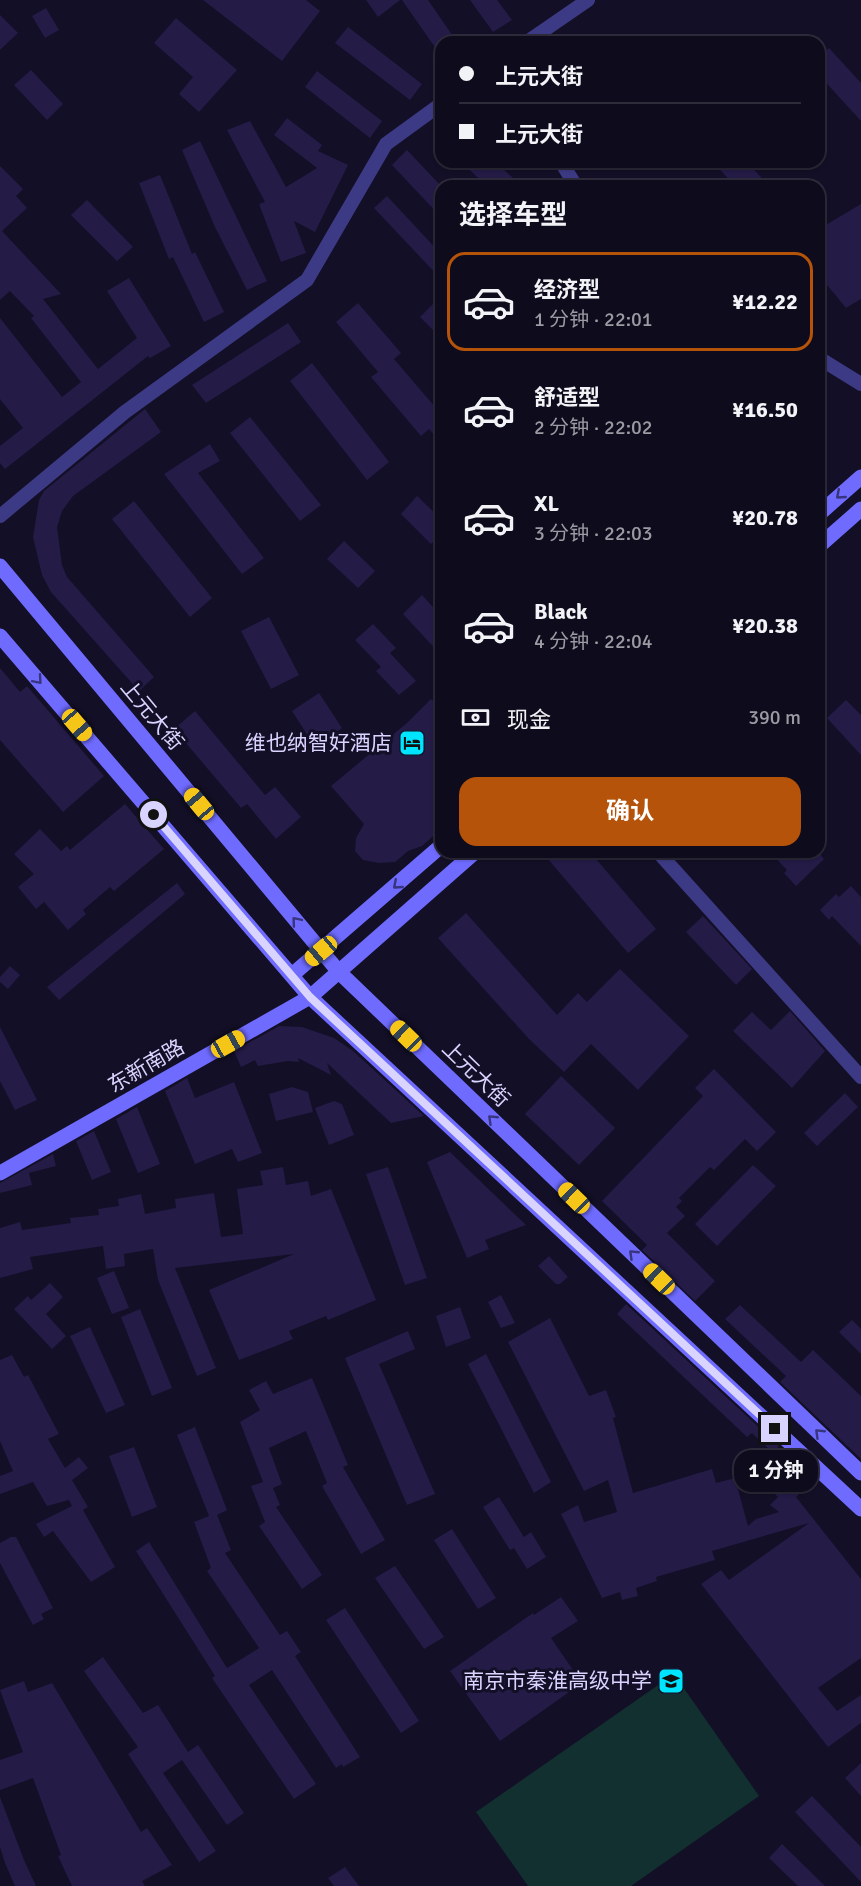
<!DOCTYPE html>
<html lang="zh">
<head>
<meta charset="utf-8">
<style>
  body { margin:0; font-family:Signika,"Noto Sans SC",sans-serif; background:#171425; color:#f1f3f6; height:100vh; display:flex; flex-direction:column; font-size:22px; white-space:nowrap }
  * { box-sizing:border-box; margin:0 }
  p { font-size:20px; color:#9b9ba3 }
  .icon { flex:none; width:33px; height:33px; fill:none; stroke:currentColor; stroke-width:2; stroke-linecap:round; stroke-linejoin:round }
  .map { position:relative; flex:1; overflow:hidden }
  .panel { position:absolute; left:435px; top:180px; width:390px; height:678px; display:flex; flex-direction:column; background:#0e0b1c; border-radius:18px; box-shadow:0 2px 4px #0004,0 0 0 2px #2e2b3b }
  .panel>* { flex:none }
  .banner { position:absolute; left:435px; top:36px; width:390px; height:132px; border-radius:18px; box-shadow:0 2px 4px #0004,0 0 0 2px #2e2b3b; display:grid; align-content:center; height:132px; padding:0 24px; background:#0e0b1c }
  .end { position:absolute; width:27px; height:27px; margin:-14px; border:8px solid #d9d4ff; background:#111; box-shadow:0 0 0 3px #111 }
  .from { border-radius:50% }
  .bubble { position:absolute; height:42px; border-radius:18px; background:#0e0b1c; box-shadow:0 2px 4px #0004,0 0 0 2px #2e2b3b; font-size:20px; font-weight:700; line-height:42px; text-align:center }
  .car { position:absolute; width:18px; height:36px; margin:-18px -9px; border-radius:8px; box-shadow:0 0 4px 2px #0007; background:linear-gradient(#f5c518 24%,#345 0 40%,#f5c518 0 76%,#345 0 86%,#f5c518 0) }
  .banner b { display:flex; align-items:center; gap:21px; height:57px; font-size:22px }
  .banner b+b { border-top:2px solid #2e2b3b }
  .banner i { width:15px; height:15px; background:#f1f3f6 }
  ul { padding:0; list-style:none }
  li { display:flex; align-items:center; gap:18px; height:99px; margin:0 12px 9px; padding:0 12px; border:3px solid transparent; border-radius:18px }
  li div { flex:1 }
  li b { display:block; font-size:22px }
  li em { font-style:normal; font-weight:700 }
  li.active { border-color:#b45309 }
  li>.icon { width:54px; height:54px; stroke-width:1.5 }
  h2 { padding:0 24px; font-size:27px; line-height:72px }
  .pay { display:flex; align-items:center; gap:15px; height:66px; padding:0 24px; font-size:22px }
  .pay p { margin-inline-start:auto }
  .button { display:flex; gap:12px; margin-top:auto; padding:12px 24px }
  .button a { flex:1; height:69px; border-radius:18px; background:#b45309; color:#fff; font-size:24px; font-weight:700; line-height:69px; text-align:center }
  .map>svg:first-child { display:block }
  .green { fill:#12302f }
  .building { fill:#241b47 }
  .lines { fill:none; stroke-linecap:round; stroke-linejoin:round }
  .minor { stroke:#3d3a85; stroke-width:14 }
  .secondary { stroke:#6f6bff; stroke-width:15 }
  .oneway { stroke:#38347d }
  .route { stroke:#d9d4ff; stroke-width:8 }
  .labels { text-anchor:middle; stroke-width:6; stroke-linejoin:round; paint-order:stroke }
  .street-label { font-size:21px; fill:#d9d4ff; stroke:#130f26 }
  .poi-label { font-size:21px; fill:#d9d4ff; stroke:#130f26; text-anchor:end }
</style>
</head>
<body>
<div class="map">
<svg width="861" height="1886" viewBox="0 0 861 1886">
  <rect width="100%" height="100%" fill="#130f26"/>
  <path class="green" d="M674,1674L759,1796L631,1886H528L476,1812Z"/>
  <g class="building">
    <path d="M203,0H306L320,11L282,61Z"/>
    <path d="M366,0H400L378,17Z"/>
    <path d="M402,0H428L457,42H441V56Z"/>
    <path d="M470,0H497L512,20L493,32Z"/>
    <path d="M46,8L59,30L45,38L32,16Z"/>
    <path d="M0,15L18,33L0,50Z"/>
    <path d="M176,18L237,70L199,112L179,94L193,77L154,43Z"/>
    <path d="M348,27L422,84L410,100L335,43Z"/>
    <path d="M829,48L861,83V121L819,75V57Z"/>
    <path d="M31,70L63,104L47,120L14,85Z"/>
    <path d="M317,71L382,121L370,138L305,87Z"/>
    <path d="M287,118L322,145L318,151L348,165L315,232L294,221L306,253L281,262L259,204L265,202L227,130L250,121L286,187L317,168L274,135Z"/>
    <path d="M200,141L267,281L247,290L215,227L182,150Z"/>
    <path d="M407,150L441,186V217L392,165Z"/>
    <path d="M461,162H495L522,186H487Z"/>
    <path d="M713,162H747L769,186H735Z"/>
    <path d="M0,166L23,189L16,196L27,208L2,231L61,294L43,299L98,369L137,338L107,291L129,278L171,346L150,358L148,356L5,469L0,463V446L23,428L0,399V318L62,397L81,382L31,318L34,316L10,291L0,300Z"/>
    <path d="M160,175L192,254L195,252L224,312L204,322L173,257L169,259L139,183Z"/>
    <path d="M387,196L441,254V279L374,208Z"/>
    <path d="M87,200L133,247L117,261L71,215Z"/>
    <path d="M861,204V299L846,308L819,275V229Z"/>
    <path d="M441,296V338L420,317Z"/>
    <path d="M358,303L401,353L394,359L441,414V442L429,429L421,436L371,377L378,372L336,322Z"/>
    <path d="M288,323L301,342L206,403L192,385Z"/>
    <path d="M312,363L389,462L367,480L290,381Z"/>
    <path d="M145,409L161,432L73,496L62,511L57,527L62,565L67,577L154,677L139,691L51,592L42,575L33,537L39,500L44,491Z"/>
    <path d="M250,417L321,505L300,521L230,433Z"/>
    <path d="M210,444L220,461L198,473L264,558L242,574L164,474Z"/>
    <path d="M417,496L441,519V534L431,544L401,514Z"/>
    <path d="M134,501L212,598L190,617L112,519Z"/>
    <path d="M344,541L375,571L358,588L327,559Z"/>
    <path d="M422,595L441,616V655L403,614Z"/>
    <path d="M269,617L299,675L271,689L241,631Z"/>
    <path d="M373,624L396,648L390,653L416,681L399,695L376,671L381,667L355,640Z"/>
    <path d="M0,668L20,692L27,686L104,776L63,812L0,740Z"/>
    <path d="M319,693L342,728L315,747L292,711Z"/>
    <path d="M441,694V829L422,846L408,851L395,862L379,863L363,860L355,851L356,838L364,824L331,786L407,723L431,699L433,701Z"/>
    <path d="M846,700L861,715V755L827,718Z"/>
    <path d="M195,711L265,795L275,787L301,817L276,839L247,804L241,808L174,729Z"/>
    <path d="M125,804L164,849L114,891L110,887L83,910L86,914L68,930L44,902L36,909L18,887L34,874L14,854L40,829L61,851L67,846L70,850Z"/>
    <path d="M542,852H590L656,929L628,953Z"/>
    <path d="M770,852H818L824,859L796,886L784,873L787,870Z"/>
    <path d="M177,883L185,894L59,1000L47,987Z"/>
    <path d="M851,886L861,897V946L832,916L829,920L820,910L836,894L839,897Z"/>
    <path d="M466,913L557,1015L578,993L587,1002L620,969L689,1036L638,1090L591,1044L564,1072L529,1039L438,938Z"/>
    <path d="M703,916L752,969L736,985L686,932Z"/>
    <path d="M10,966L20,975L8,989L0,982V977Z"/>
    <path d="M790,1011L825,1051L792,1088L733,1031L752,1012L771,1030Z"/>
    <path d="M279,1026L302,1027L334,1038L353,1051L424,1116L391,1123L327,1063L331,1075L298,1058L299,1062L288,1061L258,1066L255,1060L241,1067L234,1051Z"/>
    <path d="M0,1027L37,1100L15,1110L0,1081Z"/>
    <path d="M714,1069L776,1132L757,1151L745,1139L714,1170L710,1167L679,1198L682,1201L676,1207L685,1216L667,1233L715,1281L695,1301L642,1250L647,1245L602,1201L703,1096L695,1088Z"/>
    <path d="M561,1076L615,1128L579,1165L525,1114Z"/>
    <path d="M187,1078L195,1098L234,1082L262,1153L238,1162L232,1149L195,1164L165,1091Z"/>
    <path d="M292,1087L308,1092L313,1112L276,1121L269,1094Z"/>
    <path d="M845,1093L858,1107L817,1146L804,1133Z"/>
    <path d="M334,1101L342,1104L354,1135L329,1145L315,1108Z"/>
    <path d="M137,1107L160,1164L138,1173L116,1119Z"/>
    <path d="M94,1131L111,1172L92,1180L76,1141Z"/>
    <path d="M450,1152L526,1225L485,1240L489,1249L467,1258L427,1162Z"/>
    <path d="M53,1154L56,1166L29,1173L32,1185L0,1193V1183Z"/>
    <path d="M753,1165L776,1186L717,1246L695,1224Z"/>
    <path d="M283,1167L286,1185L308,1181L311,1196L331,1189L376,1300L328,1320L326,1316L289,1331L293,1339L276,1346L239,1360L209,1290L294,1254L175,1268L216,1368L197,1376L158,1280L153,1249L124,1254L125,1266L106,1269L103,1246L30,1257L33,1269L0,1278V1228L20,1222L22,1230L71,1223L70,1218L99,1215L98,1209L119,1206L118,1199L141,1194L145,1214L176,1208L175,1199L214,1193L221,1237L243,1234L237,1189L263,1185L260,1171Z"/>
    <path d="M388,1167L427,1278L405,1285L366,1174Z"/>
    <path d="M549,1256L568,1277L560,1284H556L538,1266Z"/>
    <path d="M114,1271L129,1308L112,1314L97,1278Z"/>
    <path d="M50,1283L63,1297L46,1314L66,1336L52,1349L14,1309L28,1296L31,1300Z"/>
    <path d="M501,1295L515,1323L501,1328L488,1302Z"/>
    <path d="M626,1304L779,1446L773,1453L752,1433L747,1437L617,1314Z"/>
    <path d="M740,1305L801,1362L813,1350L861,1396V1459L780,1382L786,1376L725,1319Z"/>
    <path d="M460,1307L471,1338L446,1347L436,1316Z"/>
    <path d="M140,1309L172,1388L152,1396L121,1317Z"/>
    <path d="M550,1318L589,1396L606,1390L616,1417L613,1418L633,1493L712,1469L716,1483L735,1478L748,1526L756,1519L779,1512L770,1505L778,1497L769,1488L763,1473L783,1454L811,1483L796,1497L861,1579V1658L818,1688L837,1711L861,1695V1723L828,1747L701,1584L721,1570L729,1580L809,1523L712,1551L715,1560L656,1577L657,1581L636,1588L638,1596L622,1600L620,1592L602,1598L561,1514L578,1505L584,1522L617,1512L608,1480L584,1491L508,1342Z"/>
    <path d="M852,1320L861,1329V1354L839,1332Z"/>
    <path d="M90,1327L125,1405L106,1413L70,1336Z"/>
    <path d="M408,1331L415,1349L379,1364L435,1494L407,1505L345,1358Z"/>
    <path d="M486,1354L551,1482L534,1493L468,1364Z"/>
    <path d="M12,1355L24,1377L28,1375L59,1434L48,1439L65,1468L79,1457L88,1468L72,1480L88,1507L83,1510L115,1567L91,1582L53,1531L44,1537L36,1524L72,1506L69,1500L47,1506L33,1482L0,1494V1476L13,1471L0,1441V1360Z"/>
    <path d="M312,1378L348,1465L343,1467L385,1540L361,1554L322,1486L327,1483L306,1431L269,1448L282,1484L273,1488L280,1505L276,1507L322,1575L302,1589L259,1526L265,1522L251,1486L263,1482L240,1422L260,1410L249,1390L266,1381L273,1394Z"/>
    <path d="M195,1427L227,1510L217,1515L231,1550L225,1553L280,1635L287,1631L301,1652L295,1656L360,1757L343,1767L342,1764L336,1768L272,1670L249,1685L316,1784L294,1799L212,1678L215,1676L136,1551L149,1542L227,1668L259,1648L207,1571L211,1568L194,1522L209,1516L177,1435Z"/>
    <path d="M134,1447L157,1507L132,1517L109,1456Z"/>
    <path d="M499,1497L524,1537L531,1532L546,1557L527,1569L514,1548L510,1550L483,1507Z"/>
    <path d="M452,1529L496,1598L478,1609L434,1540Z"/>
    <path d="M11,1537H16L53,1608L41,1614L44,1619L33,1625L0,1563V1543Z"/>
    <path d="M395,1566L444,1637L424,1649L375,1578Z"/>
    <path d="M561,1597L578,1621L551,1638L582,1683L500,1741L450,1671L533,1613L534,1615Z"/>
    <path d="M345,1608L419,1721L401,1733L326,1620Z"/>
    <path d="M103,1657L143,1713L158,1705L188,1752L198,1745L244,1813L227,1825L182,1760L163,1773L216,1851L199,1862L128,1754L138,1747L84,1671Z"/>
    <path d="M24,1681L28,1692L52,1683L141,1832L147,1828L172,1865L142,1881L145,1886H72L58,1856L61,1855L33,1778L0,1790V1760L23,1752L0,1690Z"/>
    <path d="M861,1763V1796L845,1778Z"/>
    <path d="M812,1796L861,1847V1882L795,1812Z"/>
    <path d="M0,1797L24,1860L36,1886H15L5,1863L0,1847Z"/>
    <path d="M782,1844L825,1886H798L769,1858Z"/>
    <path d="M345,1867L359,1886H334L328,1878Z"/>
  </g>
  <g class="lines">
    <g class="minor">
      <path d="M527,42L588,0"/>
      <path d="M561,162L576,186"/>
      <path d="M819,358L861,384"/>
      <path d="M0,516L125,412L307,280L386,144L441,104"/>
      <path d="M658,852L861,1077"/>
    </g>
    <g class="secondary">
      <path d="M819,514L861,477"/>
      <path d="M819,546L861,509"/>
      <path d="M0,566L339,972L861,1473"/>
      <path d="M0,636L310,997L861,1509"/>
      <path d="M292,975L441,846"/>
      <path d="M0,1173L310,997L475,852"/>
    </g>
  </g>
  <defs><path id="oneway-chevron" d="M-2-3.5L2.5 0L-2 3.5" fill="none" stroke-width="1.6" stroke-linecap="round" stroke-linejoin="round" transform="scale(1.5)"/></defs>
  <g class="oneway">
    <use href="#oneway-chevron" transform="translate(840 495) rotate(139)"/>
    <use href="#oneway-chevron" transform="translate(38 680) rotate(49)"/>
    <use href="#oneway-chevron" transform="translate(397 885) rotate(139)"/>
    <use href="#oneway-chevron" transform="translate(296 921) rotate(-130)"/>
    <use href="#oneway-chevron" transform="translate(492 1119) rotate(-136)"/>
    <use href="#oneway-chevron" transform="translate(633 1254) rotate(-136)"/>
    <use href="#oneway-chevron" transform="translate(819 1433) rotate(-136)"/>
  </g>
  <g class="lines">
    <path class="route" d="M154,815L310,997L775,1429"/>
  </g>
  <defs>
    <g id="hotel-square" transform="scale(1.35)"><rect x="-9" y="-9" width="18" height="18" rx="4" fill="#00e5ff" stroke="#130f26"/><path d="M-6-4.5h1.5V1H6V5H4.5V3h-9V5H-6ZM-4 0a1.8 1.8 0 1 1 3.6 0ZM.5 0V-2.5h3Q6-2.5 6 0Z" fill="#111"/></g>
    <g id="school-square" transform="scale(1.35)"><rect x="-9" y="-9" width="18" height="18" rx="4" fill="#00e5ff" stroke="#130f26"/><path d="M0-5L7-2L0 1L-7-2ZM-4 1L0 2.5L4 1V4Q0 6-4 4Z" fill="#111"/></g>
  </defs>
  <g fill-rule="evenodd">
    <use href="#hotel-square" x="412" y="743"/>
    <use href="#school-square" x="671" y="1681"/>
  </g>
  <g class="labels">
    <g class="street-label">
      <text transform="translate(152 715) rotate(50)" y="7">上元大街</text>
      <text transform="translate(146 1066) rotate(-30)" y="7">东新南路</text>
      <text transform="translate(476 1074) rotate(44)" y="7">上元大街</text>
    </g>
    <g class="poi-label">
      <text x="392" y="750">维也纳智好酒店</text>
      <text x="652" y="1688">南京市秦淮高级中学</text>
    </g>
  </g>
</svg>
<i class="end from" style="left:154px;top:815px"></i>
<i class="end" style="left:775px;top:1429px"></i>
<div class="bubble" style="left:734px;top:1450px;width:84px">1 分钟</div>
<i class="car" style="left:77px;top:725px;rotate:139deg"></i>
<i class="car" style="left:199px;top:804px;rotate:320deg"></i>
<i class="car" style="left:321px;top:951px;rotate:230deg"></i>
<i class="car" style="left:406px;top:1036px;rotate:314deg"></i>
<i class="car" style="left:228px;top:1044px;rotate:61deg"></i>
<i class="car" style="left:574px;top:1198px;rotate:314deg"></i>
<i class="car" style="left:659px;top:1279px;rotate:314deg"></i>
<div class="banner">
<b><i class="from"></i>上元大街</b>
<b><i></i>上元大街</b>
</div>
<section class="panel">
<h2>选择车型</h2>
<ul>
<li class="active"><svg class="icon" aria-label="car" viewBox="0 0 24 24"><path d="M5 17H2v-5l4-1 3-4h7l3 4 3 1v5h-3M9 17h6M6 11h13"/><circle cx="7" cy="17" r="2"/><circle cx="17" cy="17" r="2"/></svg><div><b>经济型</b><p>1 分钟 · 22:01</p></div><em>¥12.22</em></li>
<li><svg class="icon" aria-label="car" viewBox="0 0 24 24"><path d="M5 17H2v-5l4-1 3-4h7l3 4 3 1v5h-3M9 17h6M6 11h13"/><circle cx="7" cy="17" r="2"/><circle cx="17" cy="17" r="2"/></svg><div><b>舒适型</b><p>2 分钟 · 22:02</p></div><em>¥16.50</em></li>
<li><svg class="icon" aria-label="car" viewBox="0 0 24 24"><path d="M5 17H2v-5l4-1 3-4h7l3 4 3 1v5h-3M9 17h6M6 11h13"/><circle cx="7" cy="17" r="2"/><circle cx="17" cy="17" r="2"/></svg><div><b>XL</b><p>3 分钟 · 22:03</p></div><em>¥20.78</em></li>
<li><svg class="icon" aria-label="car" viewBox="0 0 24 24"><path d="M5 17H2v-5l4-1 3-4h7l3 4 3 1v5h-3M9 17h6M6 11h13"/><circle cx="7" cy="17" r="2"/><circle cx="17" cy="17" r="2"/></svg><div><b>Black</b><p>4 分钟 · 22:04</p></div><em>¥20.38</em></li>
</ul>
<div class="pay"><svg class="icon" aria-label="cash" viewBox="0 0 24 24"><path d="M3 7h18v10H3z"/><circle cx="12" cy="12" r="2"/></svg>现金<p>390 m</p></div>
<div class="button"><a>确认</a></div>
</section>
</div>
</body>
</html>
